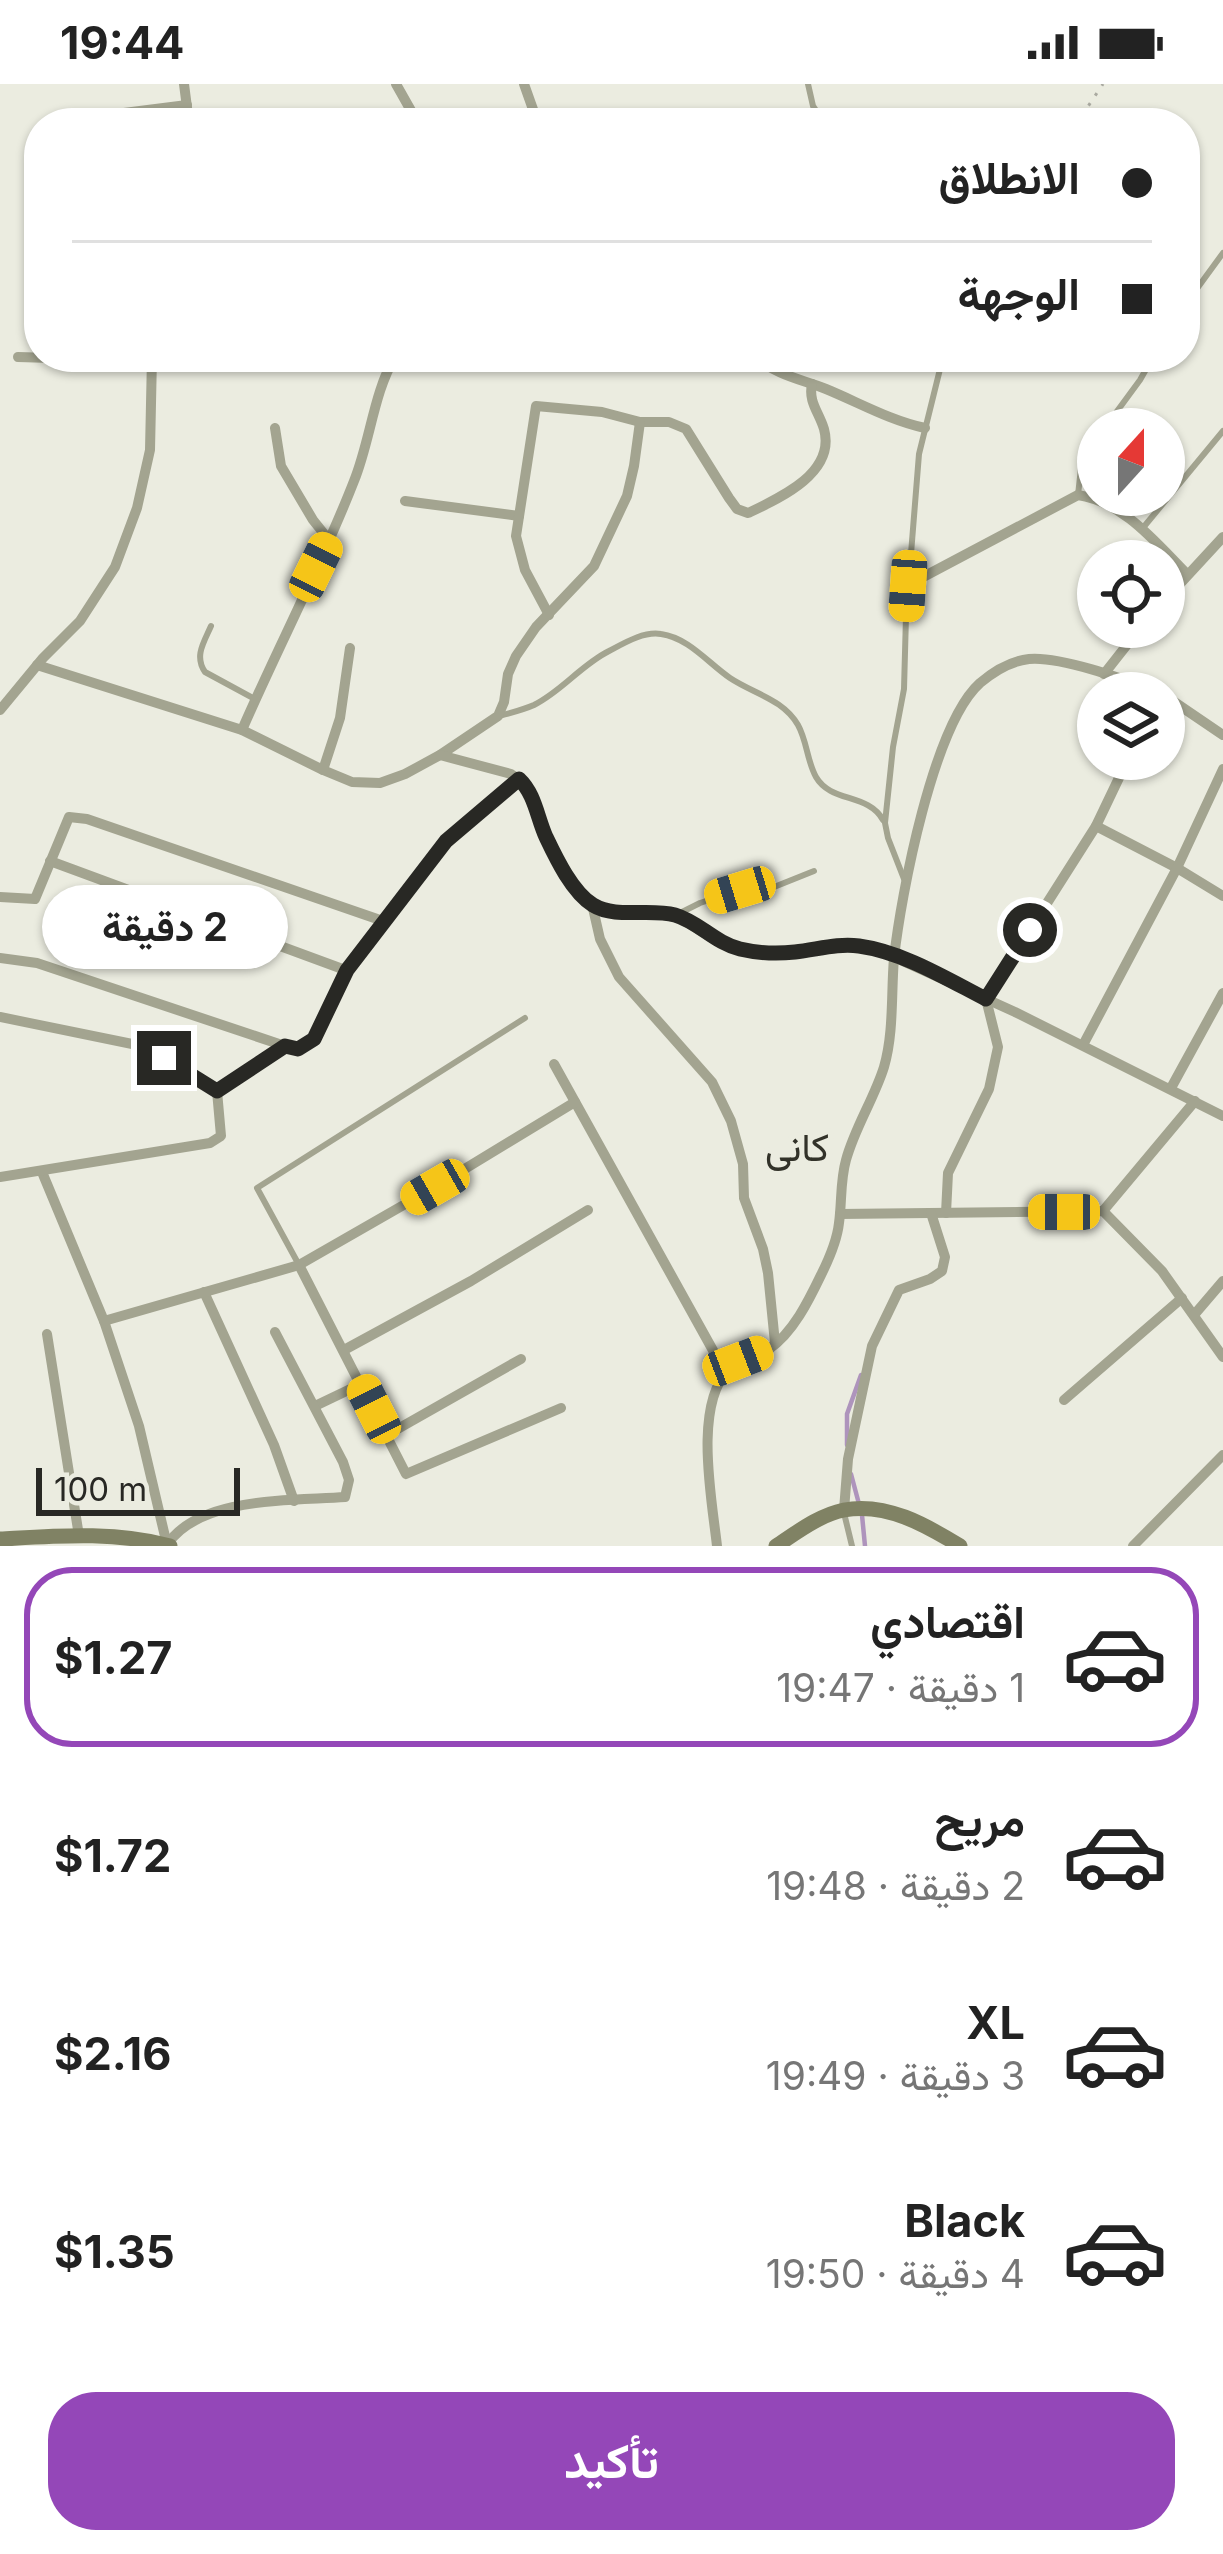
<!DOCTYPE html>
<html lang="ar">
<head>
<meta charset="utf-8">
<style>
  body { margin:0; font-family:Inter,Vazirmatn,sans-serif; background:#f2f2f2; color:#222; direction:rtl; height:100vh; display:flex; flex-direction:column; font-size:45px; white-space:nowrap }
  * { box-sizing:border-box; margin:0 }
  p { font-size:39px; color:#767676 }
  .icon { flex:none; width:66px; height:66px; fill:none; stroke:currentColor; stroke-width:2; stroke-linecap:round; stroke-linejoin:round }
  .map { position:relative; height:1462px; overflow:hidden; direction:ltr }
  .side { display:flex; flex-direction:column; background:#fff; flex:1 }
  .side>* { flex:none }
  .guide { position:absolute; left:24px; top:24px; width:1176px; height:264px; border-radius:48px; box-shadow:0 3px 9px #0004; direction:rtl; display:grid; align-content:center; height:264px; padding:0 48px; background:#fff }
  .needle { width:78px; rotate:21deg }
  .fabs { position:absolute; left:1077px; top:324px; display:grid; gap:24px }
  .fabs a { display:grid; place-items:center; width:108px; height:108px; border-radius:50%; background:#fff; box-shadow:0 3px 9px #0004; font-size:60px }
  .scale { position:absolute; left:36px; bottom:30px; width:204px; box-sizing:border-box; padding-left:12px; border:6px solid #282824; border-top:0; font-size:33px; line-height:42px; white-space:nowrap; color:#282824; -webkit-text-stroke:9px #ebece0; paint-order:stroke }
  .end { position:absolute; width:54px; height:54px; margin:-27px; border:15px solid #282824; background:#fff; box-shadow:0 0 0 6px #fff }
  .from { border-radius:50% }
  .bubble { position:absolute; height:84px; border-radius:42px; background:#fff; box-shadow:0 3px 9px #0004; font-size:39px; font-weight:700; line-height:84px; text-align:center; direction:rtl }
  .car { position:absolute; width:36px; height:72px; margin:-36px -18px; border-radius:15px; box-shadow:0 0 9px 3px #0007; background:linear-gradient(#f5c518 24%,#345 0 40%,#f5c518 0 76%,#345 0 86%,#f5c518 0) }
  .guide b { display:flex; align-items:center; gap:42px; height:114px; font-size:45px }
  .guide b+b { border-top:3px solid #e0e0e0 }
  .guide i { width:30px; height:30px; background:#222 }
  ul { padding:21px 0 0; list-style:none }
  li { display:flex; align-items:center; gap:36px; height:180px; margin:0 24px 18px; padding:0 24px; border:6px solid transparent; border-radius:48px }
  li div { flex:1 }
  li b { display:block; font-size:45px }
  li em { font-style:normal; font-weight:700 }
  li.current { border-color:#9447b8 }
  li>.icon { width:108px; height:108px; stroke-width:1.5 }
  .cta { display:flex; gap:24px; margin-top:auto; padding:24px 48px }
  .cta a { flex:1; height:138px; border-radius:48px; background:#9447b8; color:#fff; font-size:48px; font-weight:700; line-height:138px; text-align:center }
  .status { display:flex; justify-content:space-between; align-items:center; height:84px; padding:0 60px; background:#fff; direction:ltr }
  .status svg { height:33px; fill:currentColor }
  .map>svg:first-child { display:block }
  .lines { fill:none; stroke-linecap:round; stroke-linejoin:round }
  .stream { stroke:#ae94bc; stroke-width:4.5 }
  .path { stroke:#aaaaa1; stroke-width:3; stroke-dasharray:3 9; stroke-linecap:butt }
  .lane { stroke:#a3a490; stroke-width:6 }
  .street { stroke:#a3a490; stroke-width:10 }
  .secondary { stroke:#808264; stroke-width:15 }
  .route { stroke:#282824; stroke-width:15 }
  .labels { text-anchor:middle; stroke-width:12; stroke-linejoin:round; paint-order:stroke }
  .neighbourhood-label { font-size:39px; fill:#323229; stroke:#ebece0 }
</style>
</head>
<body>
<div class="status"><b>19:44</b><svg viewBox="0 0 49 12"><path d="M0 12V9h3v3zM5 12V6h3v6zM10 12V3h3v9zM15 12V0h3v12zM26 1h20v11H26zM47 4h2v5h-2z"/></svg></div>
<div class="map">
<svg width="1223" height="1462" viewBox="0 0 1223 1462">
  <rect width="100%" height="100%" fill="#ebece0"/>
  <g class="lines">
    <g class="stream">
      <path d="M847,1361V1330L861,1291"/>
      <path d="M851,1390L859,1420"/>
      <path d="M862,1431L865,1462"/>
    </g>
    <path class="path" d="M1072,39L1087,24L1103,0"/>
    <g class="lane">
      <path d="M808,0L813,22L824,39"/>
      <path d="M1185,221L1223,169"/>
      <path d="M1104,345L1140,296L1153,273"/>
      <path d="M1078,411L1081,384L1098,353"/>
      <path d="M1142,445L1223,347"/>
      <path d="M211,542C204,558 194,572 205,588L255,615"/>
      <path d="M499,632C510,629 523,626 534,621C562,607 581,581 609,567C624,559 644,547 661,550C689,554 708,579 730,594C754,610 783,615 798,641C807,657 807,677 816,693C831,719 868,709 883,736"/>
      <path d="M904,795L888,754L885,739L893,663L904,605L906,532L919,370L943,273"/>
      <path d="M678,830L700,819L739,806L774,803L814,787"/>
      <path d="M299,1181L257,1104L525,934"/>
      <path d="M844,1429L852,1462"/>
    </g>
    <g class="street">
      <path d="M184,0L189,39"/>
      <path d="M396,0L418,39"/>
      <path d="M524,0L535,31L533,39"/>
      <path d="M53,38L187,21"/>
      <path d="M18,273L152,277"/>
      <path d="M756,273C778,292 801,295 826,305C860,319 889,336 925,344"/>
      <path d="M275,344L281,382L313,436L329,456"/>
      <path d="M405,417L519,432"/>
      <path d="M908,501L1078,411C1124,418 1156,459 1187,490"/>
      <path d="M1164,517L1223,453"/>
      <path d="M549,531L525,486L516,452L536,322L602,328L640,338H669L686,345L729,414L737,425L748,429C780,414 836,389 824,345C819,328 808,318 812,300"/>
      <path d="M37,581L242,646L323,686L352,698L380,699L405,690L440,671L498,632L504,618L508,590L516,572L536,543L594,482L627,412L634,382L640,338"/>
      <path d="M1104,590L1141,543"/>
      <path d="M1164,611L1223,651"/>
      <path d="M0,626L43,574L80,537L115,483L137,424L150,366L152,273"/>
      <path d="M242,646C278,563 321,482 354,397C370,358 374,307 395,273"/>
      <path d="M440,671L511,690L524,699L547,755L575,802L592,820L606,826L675,831L712,854L736,864L764,869L793,868L829,862L857,861L885,869L1015,928L1223,1032"/>
      <path d="M323,686L340,634L350,564"/>
      <path d="M1096,742L1177,784L1223,812"/>
      <path d="M50,777L348,887"/>
      <path d="M0,813L35,815L69,733L87,735L383,837"/>
      <path d="M592,820L600,855L619,893L712,998L731,1037L743,1080L744,1114L763,1165L768,1189L775,1259"/>
      <path d="M0,874L37,879L285,962"/>
      <path d="M0,933L142,962L217,1007"/>
      <path d="M1083,961L1177,784L1223,685"/>
      <path d="M554,980L725,1288"/>
      <path d="M1171,1004L1223,909"/>
      <path d="M42,1088L104,1237L139,1342L167,1461"/>
      <path d="M0,1093L210,1059L221,1052L217,1007L285,962L298,966L314,955L348,887L446,757L519,695"/>
      <path d="M1103,1127L1195,1017"/>
      <path d="M946,1129L948,1089L989,1005L998,963L986,915L1096,742L1128,675"/>
      <path d="M840,1130L1103,1127L1162,1187L1223,1273"/>
      <path d="M299,1181L406,1390L561,1324"/>
      <path d="M204,1208L274,1361L294,1417"/>
      <path d="M1194,1231L1223,1197"/>
      <path d="M104,1237L299,1181L435,1103L575,1018"/>
      <path d="M47,1250L79,1452"/>
      <path d="M344,1266L471,1197L588,1126"/>
      <path d="M1064,1316L1182,1214"/>
      <path d="M315,1322L361,1300"/>
      <path d="M387,1351L521,1275"/>
      <path d="M844,1426L848,1375L872,1262L899,1206L930,1195L942,1187L945,1173L931,1129"/>
      <path d="M167,1461C199,1412 293,1417 345,1413L349,1396L343,1378L275,1248"/>
      <path d="M717,1462C712,1416 693,1321 729,1285C740,1273 756,1273 769,1265C793,1249 809,1216 821,1191C829,1175 837,1157 839,1139C842,1118 840,1097 846,1076C855,1043 874,1015 884,983C894,949 891,909 894,874C901,811 933,641 980,599C993,588 1011,577 1029,575C1062,572 1128,597 1161,609"/>
      <path d="M1133,1462L1223,1371"/>
    </g>
    <g class="secondary">
      <path d="M0,1455C56,1452 115,1447 170,1462"/>
      <path d="M776,1462C796,1449 819,1431 844,1426C886,1418 926,1441 960,1462"/>
    </g>
  </g>
  <g class="lines">
    <path class="route" d="M164,974L217,1007L285,962L298,965L314,955L347,886L446,757L519,695C535,710 537,733 546,753C556,774 572,808 593,821C616,835 649,824 675,831C699,838 715,859 740,865C757,869 777,870 795,868C816,866 837,859 859,862C903,868 947,895 986,915L1030,846"/>
  </g>
  <g class="labels">
    <g class="neighbourhood-label">
      <text x="797" y="1077">کانی</text>
    </g>
  </g>
</svg>
<div class="fabs">
<a><svg class="needle" viewBox="-14 -14 28 28"><path d="M0-13l5 13h-10z" fill="#e53935"/><path d="M0 13l5-13h-10z" fill="#767676"/></svg></a>
<a><svg class="icon" aria-label="locate" viewBox="0 0 24 24"><circle cx="12" cy="12" r="6"/><path d="M12 2v4M12 18v4M2 12h4M18 12h4"/></svg></a>
<a><svg class="icon" aria-label="layers" viewBox="0 0 24 24"><path d="M12 4l9 5-9 5-9-5zM3 14l9 5 9-5"/></svg></a>
</div>
<div class="scale">100 m</div>
<i class="end from" style="left:1030px;top:846px"></i>
<i class="end" style="left:164px;top:974px"></i>
<div class="bubble" style="left:42px;top:801px;width:246px">2 دقيقة</div>
<i class="car" style="left:316px;top:483px;rotate:26deg"></i>
<i class="car" style="left:908px;top:502px;rotate:184deg"></i>
<i class="car" style="left:740px;top:806px;rotate:253deg"></i>
<i class="car" style="left:435px;top:1103px;rotate:240deg"></i>
<i class="car" style="left:1064px;top:1128px;rotate:270deg"></i>
<i class="car" style="left:738px;top:1277px;rotate:69deg"></i>
<i class="car" style="left:374px;top:1325px;rotate:333deg"></i>
<div class="guide">
<b><i class="from"></i>الانطلاق</b>
<b><i></i>الوجهة</b>
</div>
</div>
<section class="side">
<ul>
<li class="current"><svg class="icon" aria-label="car" viewBox="0 0 24 24"><path d="M5 17H2v-5l4-1 3-4h7l3 4 3 1v5h-3M9 17h6M6 11h13"/><circle cx="7" cy="17" r="2"/><circle cx="17" cy="17" r="2"/></svg><div><b>اقتصادي</b><p>1 دقيقة · 19:47</p></div><em>$1.27</em></li>
<li><svg class="icon" aria-label="car" viewBox="0 0 24 24"><path d="M5 17H2v-5l4-1 3-4h7l3 4 3 1v5h-3M9 17h6M6 11h13"/><circle cx="7" cy="17" r="2"/><circle cx="17" cy="17" r="2"/></svg><div><b>مريح</b><p>2 دقيقة · 19:48</p></div><em>$1.72</em></li>
<li><svg class="icon" aria-label="car" viewBox="0 0 24 24"><path d="M5 17H2v-5l4-1 3-4h7l3 4 3 1v5h-3M9 17h6M6 11h13"/><circle cx="7" cy="17" r="2"/><circle cx="17" cy="17" r="2"/></svg><div><b>XL</b><p>3 دقيقة · 19:49</p></div><em>$2.16</em></li>
<li><svg class="icon" aria-label="car" viewBox="0 0 24 24"><path d="M5 17H2v-5l4-1 3-4h7l3 4 3 1v5h-3M9 17h6M6 11h13"/><circle cx="7" cy="17" r="2"/><circle cx="17" cy="17" r="2"/></svg><div><b>Black</b><p>4 دقيقة · 19:50</p></div><em>$1.35</em></li>
</ul>
<div class="cta"><a>تأكيد</a></div>
</section>
</body>
</html>
